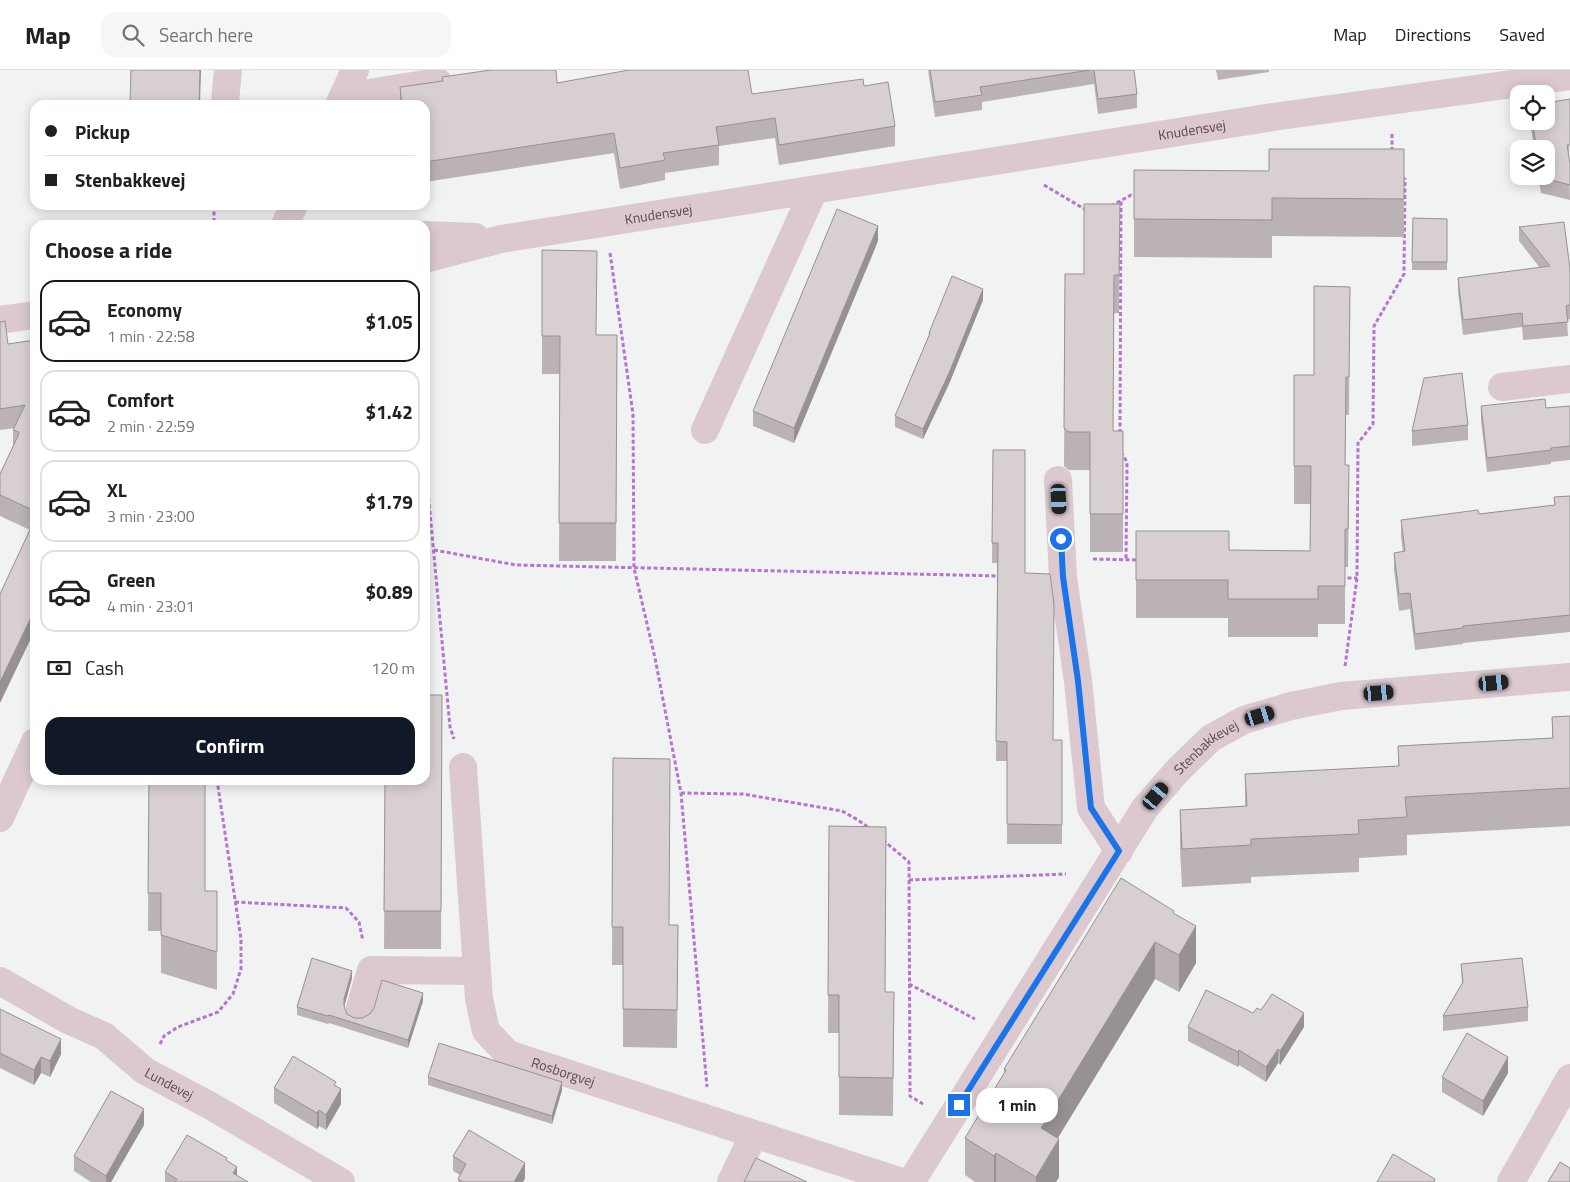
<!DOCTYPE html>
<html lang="en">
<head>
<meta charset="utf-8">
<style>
  body { margin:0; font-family:"Titillium Web",sans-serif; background:#f6f6f6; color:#202124; height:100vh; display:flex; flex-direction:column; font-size:19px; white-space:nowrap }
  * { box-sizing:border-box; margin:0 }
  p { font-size:16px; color:#757577 }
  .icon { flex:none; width:28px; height:28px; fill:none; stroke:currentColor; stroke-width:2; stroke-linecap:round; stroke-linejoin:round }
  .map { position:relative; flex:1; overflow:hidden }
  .details { position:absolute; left:30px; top:150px; width:400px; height:565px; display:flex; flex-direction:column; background:#fff; border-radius:15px; box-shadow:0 2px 12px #0003 }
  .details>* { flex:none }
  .guide { position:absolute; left:30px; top:30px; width:400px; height:110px; border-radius:15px; box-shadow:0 2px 12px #0003; display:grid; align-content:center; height:110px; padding:0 15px; background:#fff }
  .controls { position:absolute; left:1510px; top:15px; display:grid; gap:10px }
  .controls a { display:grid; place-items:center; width:45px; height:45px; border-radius:10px; background:#fff; box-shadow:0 2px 12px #0003; font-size:25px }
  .end { position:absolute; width:22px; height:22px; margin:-11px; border:6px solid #1a73e8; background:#fff; box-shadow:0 0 0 2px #fff }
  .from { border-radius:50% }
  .bubble { position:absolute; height:35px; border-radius:15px; background:#fff; box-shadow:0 2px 12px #0003; font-size:16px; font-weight:700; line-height:35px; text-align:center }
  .car { position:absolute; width:15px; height:30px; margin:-15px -8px; border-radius:6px; box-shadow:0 0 4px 1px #0007; background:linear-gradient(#222 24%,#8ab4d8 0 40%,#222 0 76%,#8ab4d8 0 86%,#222 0) }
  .guide b { display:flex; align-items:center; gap:18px; height:48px; font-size:19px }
  .guide b+b { border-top:1px solid #e0e0e0 }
  .guide i { width:12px; height:12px; background:#202124 }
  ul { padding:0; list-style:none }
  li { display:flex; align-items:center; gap:15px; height:82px; margin:0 10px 8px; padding:0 5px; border:2px solid #e0e0e0; border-radius:15px }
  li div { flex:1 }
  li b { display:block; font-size:19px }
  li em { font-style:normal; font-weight:700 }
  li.on { border-color:#111827 }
  li>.icon { width:45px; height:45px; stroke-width:1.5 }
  h2 { padding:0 15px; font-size:22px; line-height:60px }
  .pay { display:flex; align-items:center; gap:12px; height:55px; padding:0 15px; font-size:19px }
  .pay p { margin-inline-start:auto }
  .cta { display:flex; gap:10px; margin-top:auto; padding:10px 15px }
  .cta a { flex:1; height:58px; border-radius:15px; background:#111827; color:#fff; font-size:20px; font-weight:700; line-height:58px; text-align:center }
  header { display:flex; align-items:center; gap:30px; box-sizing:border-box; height:70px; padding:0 25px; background:#fff; border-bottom:1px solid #e0e0e0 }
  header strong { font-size:24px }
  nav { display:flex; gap:28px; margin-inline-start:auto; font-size:18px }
  .search { width:350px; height:45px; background:#f6f6f6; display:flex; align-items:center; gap:12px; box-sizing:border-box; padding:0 18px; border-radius:15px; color:#757577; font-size:19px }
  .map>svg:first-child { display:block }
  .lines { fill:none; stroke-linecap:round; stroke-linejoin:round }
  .path { stroke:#b772d2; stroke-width:3; stroke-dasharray:4 2.5; stroke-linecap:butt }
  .minor { stroke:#dbc9cf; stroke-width:28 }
  .wall { fill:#bab2b4 }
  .shaded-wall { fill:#979192 }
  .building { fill:#d8cfd1; stroke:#979192 }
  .route { stroke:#1a73e8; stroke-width:6 }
  .labels { text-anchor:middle; stroke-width:4; stroke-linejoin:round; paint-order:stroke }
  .street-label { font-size:14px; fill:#5f474e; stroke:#fff }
</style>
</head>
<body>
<header>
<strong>Map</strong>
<div class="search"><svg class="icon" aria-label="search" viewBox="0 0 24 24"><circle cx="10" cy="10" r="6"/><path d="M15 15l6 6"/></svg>Search here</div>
<nav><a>Map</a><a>Directions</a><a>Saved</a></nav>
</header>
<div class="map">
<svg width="1570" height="1112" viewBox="0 0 1570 1112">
  <rect width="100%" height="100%" fill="#f0f3f1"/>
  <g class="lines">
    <g class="path">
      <path d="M1392,81V63"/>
      <path d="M1044,115L1086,140"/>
      <path d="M214,135V155"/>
      <path d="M1111,136L1131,125H1137"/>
      <path d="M610,183L633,344L634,498L655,588L681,723L707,1017"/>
      <path d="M1120,363L1121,131"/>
      <path d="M1121,382L1127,392L1126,490"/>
      <path d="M425,389L450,657L454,669"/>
      <path d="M434,480L516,495L1001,506"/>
      <path d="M1093,489L1139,490"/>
      <path d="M1341,508H1357"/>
      <path d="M1345,596L1357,508L1358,373L1373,354L1374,256L1404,204L1405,109H1402"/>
      <path d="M681,723L743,724L842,741L858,750L869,758"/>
      <path d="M883,770L909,792L910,1026L923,1034"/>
      <path d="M909,810L1066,804"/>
      <path d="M235,832L346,838L359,852L363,871"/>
      <path d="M909,914L975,949"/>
      <path d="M160,974L164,966L178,957L218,942L233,924L241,899V869L217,710"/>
    </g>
    <g class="minor">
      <path d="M343,27L438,12"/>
      <path d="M225,32L228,0"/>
      <path d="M339,35L355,0"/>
      <path d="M285,155L294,135"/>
      <path d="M425,165L475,167"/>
      <path id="s1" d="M425,189L501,169L1280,46L1570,6"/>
      <path d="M0,250L35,245"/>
      <path d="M1502,317L1570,309"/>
      <path d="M705,360L814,120"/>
      <path d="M1058,410L1063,507L1078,611L1091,738L1119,781"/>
      <path id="s2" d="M463,697L479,929L486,961L508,984L902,1112"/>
      <path d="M0,748L35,672"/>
      <path id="s3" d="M0,911L68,950L104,966L145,1001L209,1035L341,1112"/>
      <path d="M359,941L371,900L477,901"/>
      <path d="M731,1112L754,1064"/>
      <path id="s4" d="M911,1112L1145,738L1178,700L1211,668L1244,650L1291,636L1341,626L1570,607"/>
      <path d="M1511,1112L1570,1008"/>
    </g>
  </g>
  <g class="wall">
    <path d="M928,0H1134L1137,24V38L1098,44L1094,14L982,32V40L935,47Z"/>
    <path d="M1216,0H1269V2L1218,10Z"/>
    <path d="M442,7L752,24L864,16L895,56V76L779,95L775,68L719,76V95L665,103V110L620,119L614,83L425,112V35H400V17L442,11Z"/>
    <path d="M1570,29L1569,90L1570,130L1541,123L1538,106H1546V79H1534L1530,51H1546Z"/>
    <path d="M1404,79V167L1272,166V188L1134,187V100L1269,101Z"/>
    <path d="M1120,134L1119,243H1114L1113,361H1123V482H1090V400H1069L1064,396L1065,204H1084Z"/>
    <path d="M1413,148L1447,149V200H1412Z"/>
    <path d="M1519,157L1570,199V249L1567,250L1568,266L1523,270L1522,257L1463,265L1458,222V208L1540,198L1519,171Z"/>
    <path d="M878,171L794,373L753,356V341Z"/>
    <path d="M542,180L596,265H617L616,491H559L560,304H542Z"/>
    <path d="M1350,217L1349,345H1346L1345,395L1349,433L1348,497H1345V554H1318V567H1228V548H1136V461L1229,480L1310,481L1311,434H1294V305H1314Z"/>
    <path d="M983,230L949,314L923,369L895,357V346L929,266V263Z"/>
    <path d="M0,252L8,274L35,270V560L30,460L0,446V404L13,376V360L15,358L0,360Z"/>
    <path d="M1481,336L1546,338L1570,336V390L1551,392V394L1487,402L1481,350Z"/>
    <path d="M1468,355V370L1412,376V361Z"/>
    <path d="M993,380L1025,503L1053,670H1062V774H1007V691H996L997,493H992Z"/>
    <path d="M1570,426V562L1463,573V574L1415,580L1410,539L1399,541L1394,500V483L1403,482L1401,467V450L1479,444L1554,435V427Z"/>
    <path d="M425,625H442L441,879H384L385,710Z"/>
    <path d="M1570,646V756L1407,765V785L1359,788V802L1251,807V813L1182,817L1180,778V740L1245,736V704L1398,696V676L1552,668V647Z"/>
    <path d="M613,688L669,855H678L677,978L623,977V895H612Z"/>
    <path d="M149,710L205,821H217V920L161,903V861H148Z"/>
    <path d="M829,756L885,922H894L893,1046L839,1045V963H828Z"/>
    <path d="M1174,844L1196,893L1179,922L1155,909L1058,1068L1059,1107L1056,1112H975L965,1105V1068L1004,1003V999Z"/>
    <path d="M1461,894L1528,937V951L1443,961V946L1462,914Z"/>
    <path d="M352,908L344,937L347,944L354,948H362L423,931L408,978L329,953L328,954L297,945V937Z"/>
    <path d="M0,939L61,984L50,1007L41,1003L34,1015L0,998Z"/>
    <path d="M1261,940L1304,957L1280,995L1278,993L1266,1012L1239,995L1238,997L1188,971V957L1253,943Z"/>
    <path d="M1508,1003L1483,1046L1442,1022V1007Z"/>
    <path d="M428,1007L562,1020L552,1054L428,1015Z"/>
    <path d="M336,1016L341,1034L326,1060L319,1056L317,1059L274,1033V1018Z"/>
    <path d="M144,1055L111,1112H91L74,1101V1086Z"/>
    <path d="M453,1086L525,1108L523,1112H458V1109L460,1105L453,1101Z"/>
    <path d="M227,1091L237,1106L248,1112H165V1102Z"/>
  </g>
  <g class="shaded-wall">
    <path d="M200,0H201L200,35H199Z"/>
    <path d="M878,156V171L794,373V358Z"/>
    <path d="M983,219V230L949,314L923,369V359Z"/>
    <path d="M35,539V560L0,633V612Z"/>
    <path d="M1196,856V893L1179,922V885Z"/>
    <path d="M1155,872V909L1041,1095V1058Z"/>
    <path d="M352,901V908L344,937V929Z"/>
    <path d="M423,923V931L408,978V970Z"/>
    <path d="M1304,943V957L1280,995V981Z"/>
    <path d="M61,969V984L50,1007V991Z"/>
    <path d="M1278,979V993L1266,1012V997Z"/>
    <path d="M1239,980V995L1238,997V982Z"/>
    <path d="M41,987V1003L34,1015V1000Z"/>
    <path d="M1508,987V1003L1483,1046V1031Z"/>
    <path d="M562,1012V1020L552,1054V1046Z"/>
    <path d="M341,1019V1034L326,1060V1045Z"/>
    <path d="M144,1039V1055L111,1112H106V1106Z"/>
    <path d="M319,1040V1056L317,1059V1043Z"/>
    <path d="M1059,1069V1107L1056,1112H1036V1107Z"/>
    <path d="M996,1083V1112H994V1086Z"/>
    <path d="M525,1093V1108L523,1112H514Z"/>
    <path d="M237,1097V1112L233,1103Z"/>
  </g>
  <g class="building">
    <path d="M131,0H200L199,35H130Z"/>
    <path d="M491,0H556L557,13L629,0H748L752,24L863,9L864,16L888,12L895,56L779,75L775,48L716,57L719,75L663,83L665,90L620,98L614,63L425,92V35H402L400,17L443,11L442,7Z"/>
    <path d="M930,0H1090L980,17L982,25L935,32Z"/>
    <path d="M1094,0H1134L1137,24L1098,29Z"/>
    <path d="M1570,29V75H1567L1570,94V115L1541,107V106H1546V79H1537L1532,51H1546V33Z"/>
    <path d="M1269,79H1404V129L1272,128V150L1134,149V100L1269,101Z"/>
    <path d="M1084,134H1120L1119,205H1114L1113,361H1123V444H1090V362H1069L1064,358L1065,204H1084Z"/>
    <path d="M837,139L878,156L794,358L753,341Z"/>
    <path d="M1413,148L1447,149V192H1412Z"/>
    <path d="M1564,152L1570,199V235L1566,236L1568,252L1523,256L1522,243L1463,250L1458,208L1550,196L1519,157Z"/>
    <path d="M542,180L597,181L596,265H617L616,453H559L560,266H542Z"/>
    <path d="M952,206L983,219L949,303L923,359L895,346L930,263H929Z"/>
    <path d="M1314,216L1350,217L1349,307H1346L1345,395H1349L1348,459H1345V516H1318V529H1228V510H1136V461H1229V480L1310,481L1311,396H1294V305H1314Z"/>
    <path d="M5,251L8,274L35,270V441L0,425V404L18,366L19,362L13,360L25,335L0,339V252Z"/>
    <path d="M1462,303L1468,355L1412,361L1424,308Z"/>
    <path d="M1545,329L1546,338L1570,336V376L1551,378V380L1487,388L1481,336Z"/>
    <path d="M993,380H1025V503L1050,504L1054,534L1053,670H1062V755L1007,754V672L996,671L998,473H992Z"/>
    <path d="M1570,426V545L1463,556V558L1415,564L1410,523L1399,524L1394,483L1405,481L1401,450L1478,440L1479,444L1555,435L1554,427Z"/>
    <path d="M35,449V539L0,612V524Z"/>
    <path d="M425,454H426L425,625H442L441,841H384L385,710H425Z"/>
    <path d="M1570,646V718L1405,727L1407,747L1358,750L1359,764L1251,769V775L1182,779L1180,740L1247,736L1245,704L1399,696L1398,676L1553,668L1552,647Z"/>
    <path d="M613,688L670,689L669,855H678L677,940L623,939V857H612Z"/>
    <path d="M149,710H205V821H217V882L161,865V823H148Z"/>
    <path d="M829,756L886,757L885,922H894L893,1008L839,1007V925H828Z"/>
    <path d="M1121,808L1174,841L1173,843L1196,856L1179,885L1155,872L1041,1058L1059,1069L1036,1107L996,1083L994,1086L965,1068L1006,1000L1004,999Z"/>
    <path d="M312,888L352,901L344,929V936L347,944L354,948H362L370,944L374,938L382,910L423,923L408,970L329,945L328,946L297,937Z"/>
    <path d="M1522,888L1528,937L1443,946L1463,912L1461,894Z"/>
    <path d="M1206,920L1253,943L1257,938L1261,940L1272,924L1304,943L1280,981L1278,979L1266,997L1239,980L1238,982L1188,957Z"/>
    <path d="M0,939L61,969L50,991L41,987L34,1000L0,983Z"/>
    <path d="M1467,963L1508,987L1483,1031L1442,1007Z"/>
    <path d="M439,973L562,1012L552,1046L428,1007Z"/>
    <path d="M293,986L336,1012L334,1015L341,1019L326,1045L319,1040L317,1043L274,1018Z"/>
    <path d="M111,1021L144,1039L106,1106L74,1086Z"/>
    <path d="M469,1060L525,1093L514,1112H463L458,1109L466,1094L453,1086Z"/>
    <path d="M187,1065L227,1088L226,1090L237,1097L233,1103L248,1112H175L177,1109L165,1102Z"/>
    <path d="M1393,1084L1435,1109L1434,1112H1377Z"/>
    <path d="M756,1088L807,1112H744Z"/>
    <path d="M1560,1092L1570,1098V1112H1548Z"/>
  </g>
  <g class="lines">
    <path class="route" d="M959,1035L1119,781L1091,738L1078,611L1063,507L1061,469"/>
  </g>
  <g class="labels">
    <g class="street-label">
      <text dy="5" stroke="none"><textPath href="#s1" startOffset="778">Knudensvej</textPath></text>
      <text dy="5" stroke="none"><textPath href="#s1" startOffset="238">Knudensvej</textPath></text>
      <text dy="5" stroke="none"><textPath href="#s4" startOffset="528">Stenbakkevej</textPath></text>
      <text dy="5" stroke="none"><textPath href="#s2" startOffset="355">Rosborgvej</textPath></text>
      <text dy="5" stroke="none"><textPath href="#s3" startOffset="199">Lundevej</textPath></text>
    </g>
  </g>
</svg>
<div class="controls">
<a><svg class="icon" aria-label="locate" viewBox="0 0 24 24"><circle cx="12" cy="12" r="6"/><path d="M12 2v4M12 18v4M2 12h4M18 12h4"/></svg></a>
<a><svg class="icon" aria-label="layers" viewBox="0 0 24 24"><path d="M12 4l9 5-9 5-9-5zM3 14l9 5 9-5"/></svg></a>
</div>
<i class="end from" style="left:1061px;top:469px"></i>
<i class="end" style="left:959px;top:1035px"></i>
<div class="bubble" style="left:976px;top:1018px;width:82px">1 min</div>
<i class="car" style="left:1059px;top:429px;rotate:177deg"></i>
<i class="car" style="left:1494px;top:613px;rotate:85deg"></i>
<i class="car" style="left:1379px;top:623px;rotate:85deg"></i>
<i class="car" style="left:1260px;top:646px;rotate:73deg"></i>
<i class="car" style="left:1156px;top:726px;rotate:40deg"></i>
<div class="guide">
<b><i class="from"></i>Pickup</b>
<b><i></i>Stenbakkevej</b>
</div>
<section class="details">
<h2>Choose a ride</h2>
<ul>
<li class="on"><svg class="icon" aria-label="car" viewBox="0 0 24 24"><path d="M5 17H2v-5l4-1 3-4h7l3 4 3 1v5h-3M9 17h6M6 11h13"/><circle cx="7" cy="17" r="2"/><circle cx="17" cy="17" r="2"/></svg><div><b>Economy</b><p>1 min · 22:58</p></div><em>$1.05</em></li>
<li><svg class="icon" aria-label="car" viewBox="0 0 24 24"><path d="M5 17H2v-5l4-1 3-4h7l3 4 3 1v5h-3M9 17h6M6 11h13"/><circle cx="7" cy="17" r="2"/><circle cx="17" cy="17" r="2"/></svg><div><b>Comfort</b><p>2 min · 22:59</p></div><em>$1.42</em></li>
<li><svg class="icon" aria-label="car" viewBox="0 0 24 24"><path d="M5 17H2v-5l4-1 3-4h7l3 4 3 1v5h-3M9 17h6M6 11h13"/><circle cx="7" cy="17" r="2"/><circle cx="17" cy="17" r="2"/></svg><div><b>XL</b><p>3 min · 23:00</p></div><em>$1.79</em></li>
<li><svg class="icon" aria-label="car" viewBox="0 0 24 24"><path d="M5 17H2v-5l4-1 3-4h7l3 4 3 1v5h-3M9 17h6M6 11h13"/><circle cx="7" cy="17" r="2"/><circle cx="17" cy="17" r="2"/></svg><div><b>Green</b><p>4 min · 23:01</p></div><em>$0.89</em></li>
</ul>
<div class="pay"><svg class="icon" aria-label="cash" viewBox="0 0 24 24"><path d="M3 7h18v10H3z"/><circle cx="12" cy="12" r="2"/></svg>Cash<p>120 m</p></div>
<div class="cta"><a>Confirm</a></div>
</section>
</div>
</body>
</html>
